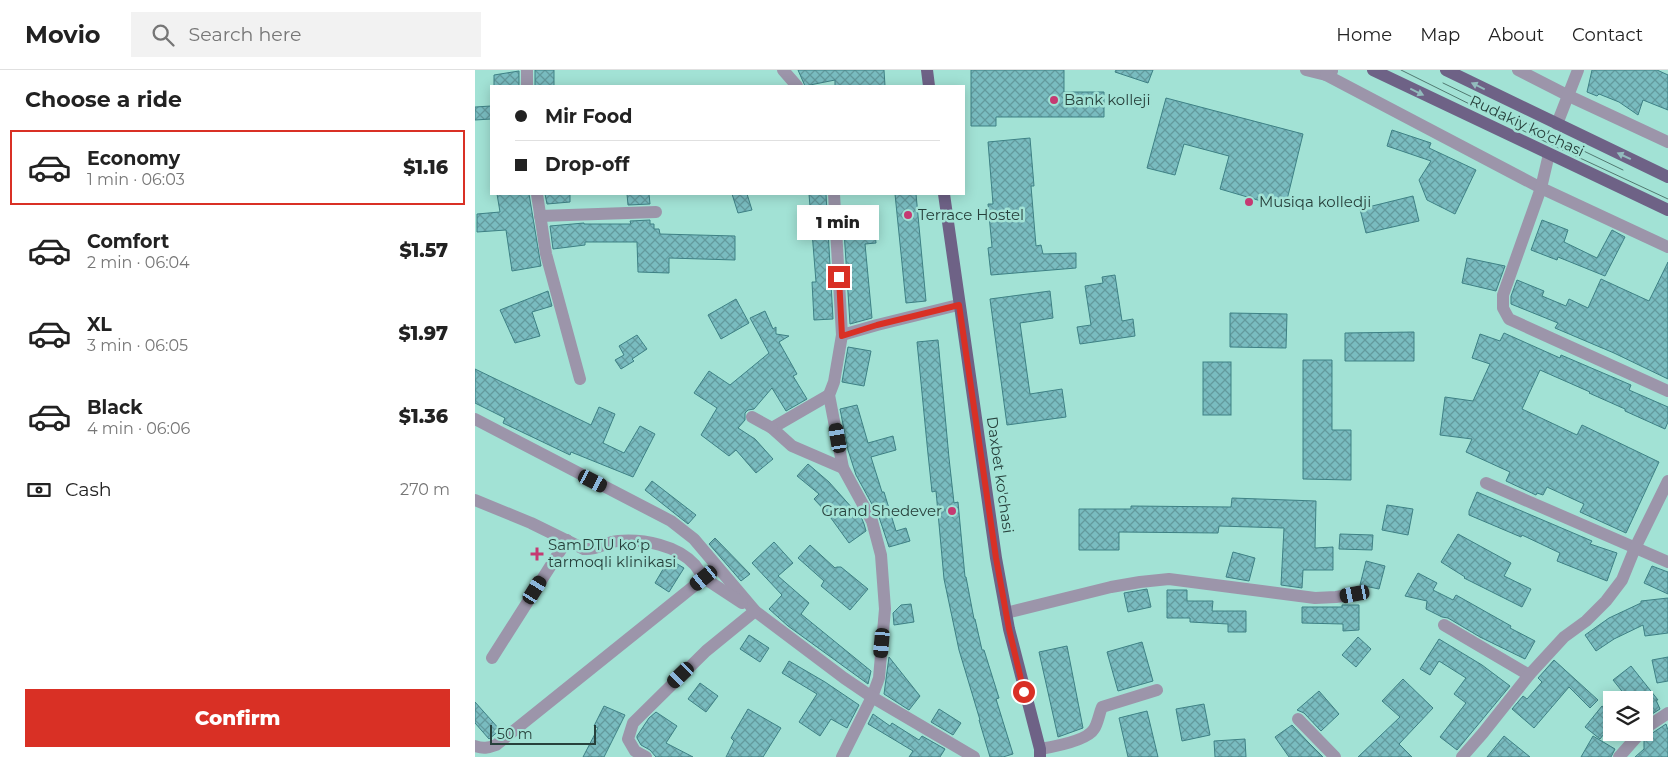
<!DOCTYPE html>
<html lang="en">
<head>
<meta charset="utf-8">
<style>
  body { margin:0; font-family:Montserrat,sans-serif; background:#f2f2f2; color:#222; height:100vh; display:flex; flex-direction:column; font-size:19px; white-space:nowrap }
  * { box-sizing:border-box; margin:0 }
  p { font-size:16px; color:#767676 }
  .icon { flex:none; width:28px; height:28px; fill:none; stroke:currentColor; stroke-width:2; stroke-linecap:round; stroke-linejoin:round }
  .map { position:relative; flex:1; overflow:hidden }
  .panel { display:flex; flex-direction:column; background:#fff; width:475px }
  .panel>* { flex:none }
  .top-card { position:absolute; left:15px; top:15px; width:475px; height:110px; border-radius:0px; box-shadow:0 2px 12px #0003; display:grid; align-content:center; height:110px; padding:0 25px; background:#fff }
  .tools { position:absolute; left:1128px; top:621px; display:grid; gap:10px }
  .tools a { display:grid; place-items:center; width:50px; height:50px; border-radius:0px; background:#fff; box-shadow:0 2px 12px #0003; font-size:25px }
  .scale { position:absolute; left:15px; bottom:12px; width:106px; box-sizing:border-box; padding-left:5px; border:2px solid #27413c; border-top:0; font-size:14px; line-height:18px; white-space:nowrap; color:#27413c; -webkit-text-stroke:4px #a2e2d5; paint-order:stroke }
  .end { position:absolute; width:22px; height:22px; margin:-11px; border:6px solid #d93025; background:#fff; box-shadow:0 0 0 2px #fff }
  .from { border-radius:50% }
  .bubble { position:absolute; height:35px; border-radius:0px; background:#fff; box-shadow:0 2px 12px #0003; font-size:16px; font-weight:800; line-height:35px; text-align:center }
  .car { position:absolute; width:15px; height:30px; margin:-15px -8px; border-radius:6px; box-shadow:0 0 4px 1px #0007; background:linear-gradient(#222 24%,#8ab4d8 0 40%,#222 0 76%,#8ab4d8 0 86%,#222 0) }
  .top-card b { display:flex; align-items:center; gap:18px; height:48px; font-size:19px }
  .top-card b+b { border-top:1px solid #e0e0e0 }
  .top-card i { width:12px; height:12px; background:#222 }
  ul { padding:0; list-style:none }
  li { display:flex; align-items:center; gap:15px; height:75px; margin:0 10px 8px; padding:0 15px; border:2px solid transparent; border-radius:0px }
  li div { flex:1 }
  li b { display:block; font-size:19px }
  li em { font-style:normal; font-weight:800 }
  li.current { border-color:#d93025 }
  li>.icon { width:45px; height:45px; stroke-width:1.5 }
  h2 { padding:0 25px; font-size:22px; line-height:60px }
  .pay { display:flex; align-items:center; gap:12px; height:55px; padding:0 25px; font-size:19px }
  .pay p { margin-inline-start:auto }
  .button { display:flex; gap:10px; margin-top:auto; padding:10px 25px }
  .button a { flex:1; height:58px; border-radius:0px; background:#d93025; color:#fff; font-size:20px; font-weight:800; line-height:58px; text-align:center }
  header { display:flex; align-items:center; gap:30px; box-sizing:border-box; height:70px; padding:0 25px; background:#fff; border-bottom:1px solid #e0e0e0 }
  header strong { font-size:24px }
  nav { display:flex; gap:28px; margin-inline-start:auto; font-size:18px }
  .search { width:350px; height:45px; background:#f2f2f2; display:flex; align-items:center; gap:12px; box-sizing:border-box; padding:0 18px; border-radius:0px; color:#767676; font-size:19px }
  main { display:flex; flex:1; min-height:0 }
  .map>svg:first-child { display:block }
  .building { fill:url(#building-cross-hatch); stroke:#3e8185 }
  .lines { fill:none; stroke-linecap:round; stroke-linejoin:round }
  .minor { stroke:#9c95aa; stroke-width:12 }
  .major { stroke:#6e6286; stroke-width:12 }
  .tram { stroke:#517971; stroke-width:1 }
  .oneway { fill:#92bcbd }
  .route { stroke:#d93025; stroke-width:6 }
  .poi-dot { fill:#c53a72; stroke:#a2e2d5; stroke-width:2 }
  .labels { text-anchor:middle; stroke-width:5; stroke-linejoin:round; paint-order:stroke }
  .poi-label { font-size:15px; fill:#27413c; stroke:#a2e2d5; text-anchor:start }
  .street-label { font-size:15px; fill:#27413c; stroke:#a2e2d5 }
</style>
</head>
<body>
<header>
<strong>Movio</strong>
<div class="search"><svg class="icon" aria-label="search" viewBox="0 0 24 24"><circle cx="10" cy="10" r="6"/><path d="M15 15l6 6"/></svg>Search here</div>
<nav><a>Home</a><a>Map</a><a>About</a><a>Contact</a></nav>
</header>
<main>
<section class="panel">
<h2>Choose a ride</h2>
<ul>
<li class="current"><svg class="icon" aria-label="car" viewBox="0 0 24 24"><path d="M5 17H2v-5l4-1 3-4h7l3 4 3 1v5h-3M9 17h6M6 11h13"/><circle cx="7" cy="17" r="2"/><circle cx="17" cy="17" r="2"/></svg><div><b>Economy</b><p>1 min · 06:03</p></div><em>$1.16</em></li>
<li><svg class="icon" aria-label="car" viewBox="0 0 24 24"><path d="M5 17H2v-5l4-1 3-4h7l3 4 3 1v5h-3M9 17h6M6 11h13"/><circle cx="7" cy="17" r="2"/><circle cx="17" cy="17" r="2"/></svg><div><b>Comfort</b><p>2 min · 06:04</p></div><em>$1.57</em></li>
<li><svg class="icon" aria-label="car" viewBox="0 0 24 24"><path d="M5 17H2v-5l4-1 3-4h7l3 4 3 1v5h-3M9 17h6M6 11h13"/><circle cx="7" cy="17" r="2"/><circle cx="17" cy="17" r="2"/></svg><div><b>XL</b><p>3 min · 06:05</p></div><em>$1.97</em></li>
<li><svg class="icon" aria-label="car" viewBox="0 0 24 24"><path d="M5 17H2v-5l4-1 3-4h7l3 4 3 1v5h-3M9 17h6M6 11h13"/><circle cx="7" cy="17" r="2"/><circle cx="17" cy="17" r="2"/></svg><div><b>Black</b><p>4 min · 06:06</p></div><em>$1.36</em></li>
</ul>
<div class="pay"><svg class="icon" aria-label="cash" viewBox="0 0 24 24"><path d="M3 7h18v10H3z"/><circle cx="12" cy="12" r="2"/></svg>Cash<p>270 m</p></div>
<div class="button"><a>Confirm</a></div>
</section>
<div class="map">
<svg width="1193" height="687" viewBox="0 0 1193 687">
  <defs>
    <pattern id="building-cross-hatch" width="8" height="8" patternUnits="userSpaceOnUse" patternTransform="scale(1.25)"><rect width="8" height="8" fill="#79bcc0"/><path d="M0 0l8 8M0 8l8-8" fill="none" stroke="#639a9d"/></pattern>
  </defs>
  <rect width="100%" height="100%" fill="#a2e2d5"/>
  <g class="building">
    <rect x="60" y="0" width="19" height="16"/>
    <path d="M323,0H409L410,16H360V10L330,16Z"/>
    <path d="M496,0H589V22H629V47H521V56H496Z"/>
    <path d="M641,0H678L673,13L640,2Z"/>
    <path d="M1117,0H1182L1193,5V40L1168,30L1163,45L1144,32L1124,24L1122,26L1112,22Z"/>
    <path d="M44,1V16H19V5Z"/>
    <path d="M691,28L828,64L810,138L745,119L754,86L709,74L700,105L672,98Z"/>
    <path d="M16,36V49L0,50V37Z"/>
    <path d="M917,60L956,73L954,78L1001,100L980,144L952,130L944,110L956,91L912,76Z"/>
    <path d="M555,68L559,116H556L561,176L566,175L568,184L601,183V198L516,205L513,178L517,177L513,134H518L513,72Z"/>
    <path d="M22,124H54L66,196L37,201L31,160L2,162V144L25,142Z"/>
    <path d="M70,124H95V132L72,134Z"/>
    <path d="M152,124H174L175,134L153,135Z"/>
    <path d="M257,124H272L277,140L263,143Z"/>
    <path d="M334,124H351L358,249L339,250L337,212H341Z"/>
    <path d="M420,124H441L451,231L431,233Z"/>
    <path d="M938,126L944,151L891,163L885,139Z"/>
    <path d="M398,142L401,173L390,174L397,248L375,254L368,145Z"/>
    <path d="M175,150V154H179V159H184L185,164L260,166V190L194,188V203L163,202L162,172H110V175L78,179L75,156L109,153V154H156L155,151Z"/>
    <path d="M1067,150L1093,160L1089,172L1122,188L1137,160L1150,167L1130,206L1083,187L1082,190L1056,180Z"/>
    <path d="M992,188L1030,196L1021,221L987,213Z"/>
    <path d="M1193,192V309L1139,283L1080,258L1083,253L1036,234V226L1042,210L1069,221L1067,226L1091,236L1094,229L1113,238L1126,209L1174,231Z"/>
    <path d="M640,205L647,251L658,249L660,266L605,274L602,257L616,255L610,216L628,213L627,207Z"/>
    <path d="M73,221L77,236L57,242L65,266L40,273L25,240Z"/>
    <path d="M575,221L578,248L545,253L555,324L587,319L591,347L532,355L515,229Z"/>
    <path d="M261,229L274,253L246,269L233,245Z"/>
    <path d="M290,241L298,259L301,257V264L314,266L304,272L322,304L318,306L332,329L311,341L297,318L279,339L273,340L270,343V350L263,358L280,369L298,389L281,403L261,380L254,386L226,365L242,338L219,323L234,301L255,315L294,283L275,248Z"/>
    <path d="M755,243L812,244L811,278L755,277Z"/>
    <path d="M939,262V291H870V263Z"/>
    <path d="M1029,263L1085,288L1086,285L1156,315L1154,320L1193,337V352L1190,359L1150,341V339L1114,323L1115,322L1065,300L1047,339L1102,365L1107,355L1184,392L1151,463L1105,442L1109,434L1072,417L1068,425L1062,423L1061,425L1031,411L1035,402L991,382L997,369L965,365L970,327L998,331L1015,294L997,288L1005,264L1025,271Z"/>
    <path d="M162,265L172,279L157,289L159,291L146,299L140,290L149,285L144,276Z"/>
    <path d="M463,270L474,388L479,433L483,432L490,507H491L499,549H500L507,580H509L524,628L521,629L538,684L528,687H515L504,650H505L484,580L469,509L461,421L457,422L453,384L442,272Z"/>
    <path d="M373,277L396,281L389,316L367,312Z"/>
    <path d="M828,290H857V360H876V410L828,409Z"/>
    <rect x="728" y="292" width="28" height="53"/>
    <path d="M0,299L116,355L124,337L140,344L128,373L149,383L165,356L180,364L158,407L96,382L95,385L28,353L30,348L0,333Z"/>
    <path d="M382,335L393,373L418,366L421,380L396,387L407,422H409L421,461L431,458L435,471L414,477L404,447L381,405L373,380L365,339Z"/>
    <path d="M333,394L354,412L387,449L389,454L391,461L374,473L353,444L339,429L344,424L322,406Z"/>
    <path d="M177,411L221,445L213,454L170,420Z"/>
    <path d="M1002,422L1117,471L1115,474L1142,483L1132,511L1082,491L1085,483L1047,465L1046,467L994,445V441Z"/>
    <path d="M757,428L841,431L840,478L858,477V500H828L827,518L806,515L809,458L744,456L743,463L644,462V480H604V439H656V436L756,437Z"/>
    <path d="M912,435L938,439L933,465L907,460Z"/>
    <path d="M865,464L898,465L897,480L864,479Z"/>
    <path d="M983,464L1036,493L1029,506L1056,519L1047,537L989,508L990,507L966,492Z"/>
    <path d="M240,468L275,504L266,511L234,474Z"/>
    <path d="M299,472L318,493L303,506L334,533L326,544L396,601L393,614L313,556L294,539L307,525L277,493Z"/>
    <path d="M335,475L360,498L362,497H366L393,519L375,540L346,516L349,511L323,488Z"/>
    <path d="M758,482L780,488L774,511L751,507Z"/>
    <path d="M194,489L209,498L194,522L180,513Z"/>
    <path d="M891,491L910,496L904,519L885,515Z"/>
    <path d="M1177,496L1193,502V524L1169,513Z"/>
    <path d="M943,503L962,513L958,520L978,530L981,525L1036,556L1035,558L1060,571L1050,589L1005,567L973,548L967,547L951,539L952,531L930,526Z"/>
    <path d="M672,519L676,537L653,542L649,523Z"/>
    <path d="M692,520H712V531H738L737,541H771V562H753V554L715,552V548H692Z"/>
    <path d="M1193,528V563L1170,566L1168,555L1139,569L1121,581L1110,565L1134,548L1166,533V531Z"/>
    <path d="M436,534L439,552L419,555L418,543L426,535Z"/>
    <path d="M867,535H884V560L868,561V554L827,553V537H867Z"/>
    <path d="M274,565L294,578L285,592L265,579Z"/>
    <path d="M883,567L896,579L881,597L867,585Z"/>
    <path d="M964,569L1007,595L1035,616L982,680L965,667L991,633L979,624L991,608L964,591L955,605L945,599Z"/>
    <path d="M667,572L678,611L643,621L632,582Z"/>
    <path d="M592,576L608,658L583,667L564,582Z"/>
    <path d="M414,587L445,626L434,640L409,624Z"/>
    <path d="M1193,587V611L1182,613L1177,590Z"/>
    <path d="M1079,590L1123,630L1115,638L1094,617L1059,658L1037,639L1048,626L1052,629L1067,612L1063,608Z"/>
    <path d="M314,591L350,612L384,635L372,658L356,649L345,666L324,652L342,624L307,603Z"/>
    <path d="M1156,596L1183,630H1181L1185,639L1169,649V630H1154L1138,610Z"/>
    <path d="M928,609L958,638L924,674L937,687H883L925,647L907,631Z"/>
    <path d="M225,613L243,626L231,642L213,629Z"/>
    <path d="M844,621L864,644L846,661L829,643L822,640Z"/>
    <path d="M0,632L25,660L14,669L0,653Z"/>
    <path d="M729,634L735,665L707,671L701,639Z"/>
    <path d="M129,636L150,645L129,687H108L123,658L119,656Z"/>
    <path d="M1127,636L1136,643V655L1125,669L1110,657Z"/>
    <path d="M273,639L306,658L288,687H251L259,671L256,668Z"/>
    <path d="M464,639L486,653L478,665L456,652Z"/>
    <path d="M672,641L683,687H653L644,648Z"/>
    <path d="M181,642L202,656L191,673L218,687H181L175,680L166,675L162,668V666L174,648Z"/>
    <path d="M398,644L415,656L417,653L444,670L447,666L470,679L465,687H434L438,681L393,654Z"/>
    <path d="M1191,654L1193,660V687H1160L1169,679V671L1173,666Z"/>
    <path d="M817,655L833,672L848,687H814L800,667Z"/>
    <path d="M1029,666L1055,687H1012Z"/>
    <path d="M1118,666L1140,679L1136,687H1106Z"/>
    <path d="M770,669L771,687H740L739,671Z"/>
  </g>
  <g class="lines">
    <g class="minor">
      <path d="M52,0V16"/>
      <path d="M308,0L322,16"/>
      <path d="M831,0L851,5L857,1"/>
      <path d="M1043,0L1094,26L1193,72"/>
      <path d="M851,5L1066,118L1193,177"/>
      <path d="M1082,54L1103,0"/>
      <path d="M1074,84L1066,118L1028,225V238L1034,249L1193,321"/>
      <path d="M62,124L71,184L105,309"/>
      <path d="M359,124L367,265L359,312L354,325L368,398L397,451L406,485L410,539L404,608L397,627L367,687"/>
      <path d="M65,146L181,142"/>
      <path d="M367,265L402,255L483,235"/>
      <path d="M354,325L297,358L317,376L368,398"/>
      <path d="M277,347L297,358"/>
      <path d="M0,349L196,451L219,469L280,541L369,608L397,627L499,687"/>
      <path d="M1011,413L1193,492"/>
      <path d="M0,430L56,453L109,479C124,480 130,472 143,471C169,469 202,475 220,495C223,499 226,504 229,508"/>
      <path d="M531,543L636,517L665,512L694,509L840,528L861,527L880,524"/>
      <path d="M969,555L1054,605"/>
      <path d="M17,588L92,470"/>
      <path d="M823,649L860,687"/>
      <path d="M1169,659L1193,643"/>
      <path d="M0,676C8,679 13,678 21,675L229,508L267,533"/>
      <path d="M565,679C577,677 612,671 619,659C623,653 624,644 627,637L682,620"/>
      <path d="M171,687L160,681L153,669L158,653L231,581L280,541"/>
      <path d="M987,687L1008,663L1054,605L1089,567L1111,551L1131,531L1147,510L1160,478L1193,411"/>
      <path d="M1144,687L1166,662"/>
    </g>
    <g class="major">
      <path d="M452,0L454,16"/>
      <path d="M898,0L1193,140"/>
      <path d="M971,0L1193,107"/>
      <path d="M469,124L521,488L534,559L565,679V687"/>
    </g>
    <g class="tram">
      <path d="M926,0L1077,75L1193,129"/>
      <path d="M968,13L1148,100"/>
    </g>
  </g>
  <defs><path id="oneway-solid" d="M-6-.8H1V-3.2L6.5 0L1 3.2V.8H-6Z" transform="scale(1.25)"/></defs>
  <g class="oneway">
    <use href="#oneway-solid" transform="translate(1003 16) rotate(-154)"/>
    <use href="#oneway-solid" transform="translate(942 22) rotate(26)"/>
    <use href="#oneway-solid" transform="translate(1149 86) rotate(-155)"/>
  </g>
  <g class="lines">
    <path class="route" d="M364,207L367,266L402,255L484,235L521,488L534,559L549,622"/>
  </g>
  <g class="poi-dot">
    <circle cx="579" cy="30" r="5"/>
    <circle cx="774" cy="132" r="5"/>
    <circle cx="433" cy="145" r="5"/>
    <circle cx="477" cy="441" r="5"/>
    <path d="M59.5 476.5h5v5h5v5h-5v5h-5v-5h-5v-5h5z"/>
  </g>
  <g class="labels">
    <g class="poi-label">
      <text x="589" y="35">Bank kolleji</text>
      <text x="784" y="137">Musiqa kolledji</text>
      <text x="443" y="150">Terrace Hostel</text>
      <text x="467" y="446" text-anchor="end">Grand Shedever</text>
      <text x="73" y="480">SamDTU ko‘p<tspan x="73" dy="17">tarmoqli klinikasi</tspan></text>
    </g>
    <g class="street-label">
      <text transform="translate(1052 56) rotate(25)" y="5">Rudakiy ko'chasi</text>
      <text transform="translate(525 405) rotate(82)" y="5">Daxbet ko'chasi</text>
    </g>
  </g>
</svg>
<div class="tools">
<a><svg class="icon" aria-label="layers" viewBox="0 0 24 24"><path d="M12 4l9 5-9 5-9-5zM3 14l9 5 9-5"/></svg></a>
</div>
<div class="scale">50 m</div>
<i class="end from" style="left:549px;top:622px"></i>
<i class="end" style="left:364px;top:207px"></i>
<div class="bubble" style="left:322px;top:135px;width:82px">1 min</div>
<i class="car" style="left:363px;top:368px;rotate:350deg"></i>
<i class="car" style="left:118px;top:411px;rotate:117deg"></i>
<i class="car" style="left:229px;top:508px;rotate:231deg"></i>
<i class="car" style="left:60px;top:520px;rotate:32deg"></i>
<i class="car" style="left:880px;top:524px;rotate:259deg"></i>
<i class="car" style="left:407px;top:573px;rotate:185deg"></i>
<i class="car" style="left:206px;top:605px;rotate:226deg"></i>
<div class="top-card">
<b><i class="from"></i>Mir Food</b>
<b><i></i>Drop-off</b>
</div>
</div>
</main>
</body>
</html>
